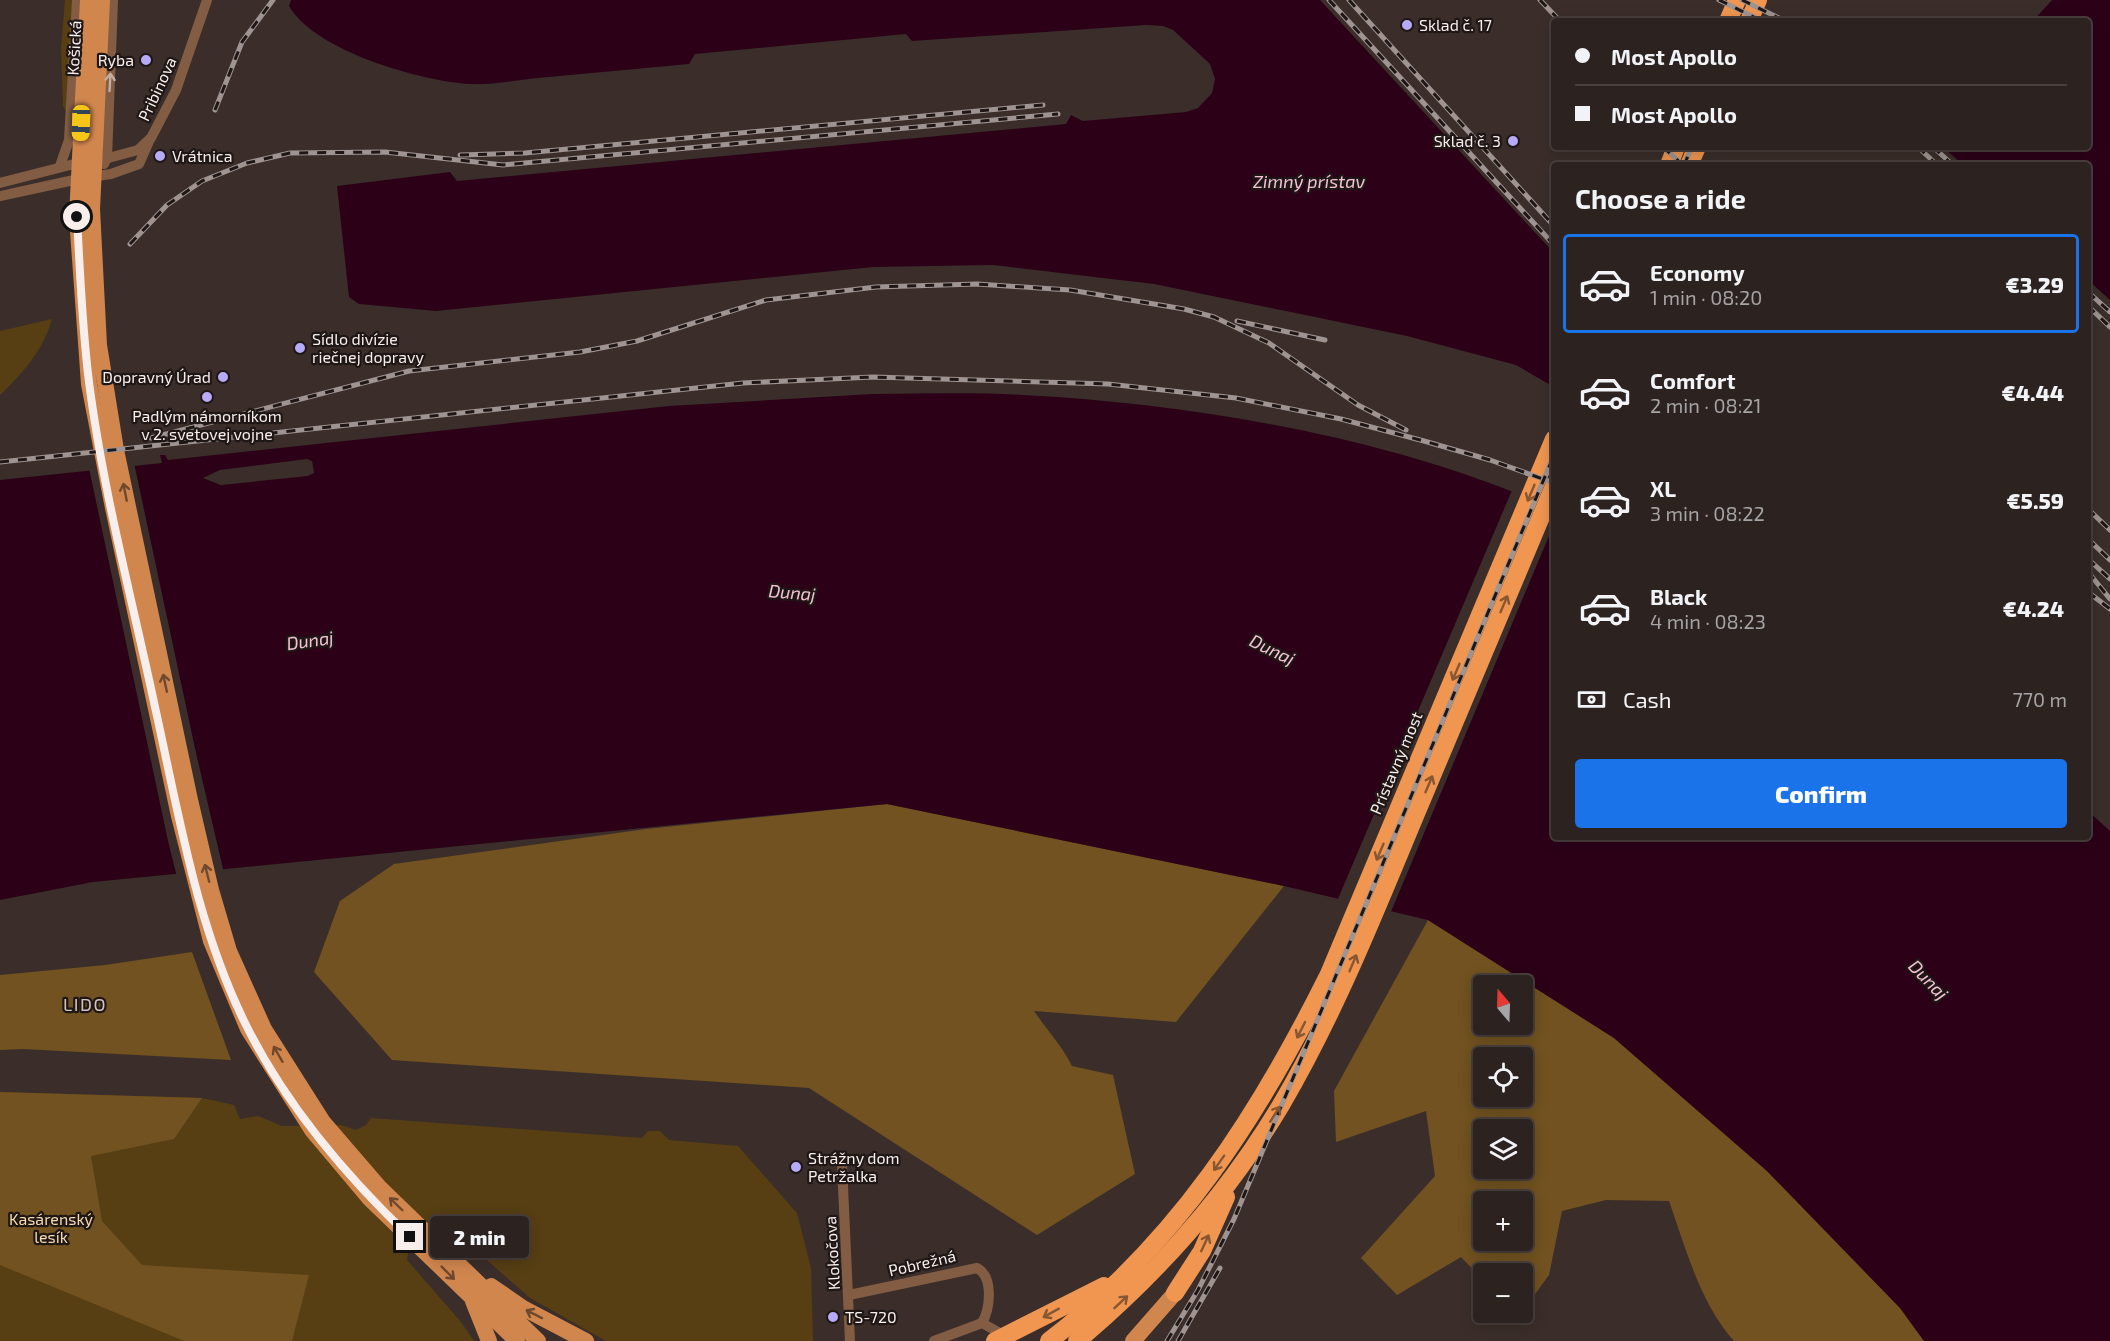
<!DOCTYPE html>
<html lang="en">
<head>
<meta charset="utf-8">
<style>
  body { margin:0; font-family:"Exo 2",sans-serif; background:#382f2d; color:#f1f3f6; height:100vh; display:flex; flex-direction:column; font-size:22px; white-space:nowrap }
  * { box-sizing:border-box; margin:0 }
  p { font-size:20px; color:#a6a4a5 }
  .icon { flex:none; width:33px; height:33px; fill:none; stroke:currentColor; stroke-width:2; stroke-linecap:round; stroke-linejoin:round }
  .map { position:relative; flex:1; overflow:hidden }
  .side { position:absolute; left:1551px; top:162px; width:540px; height:678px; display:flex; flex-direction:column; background:#2c2220; border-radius:6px; box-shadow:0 3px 15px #0003,0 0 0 2px #483f3e }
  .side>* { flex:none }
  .guide { position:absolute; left:1551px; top:18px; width:540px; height:132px; border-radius:6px; box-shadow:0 3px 15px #0003,0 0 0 2px #483f3e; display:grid; align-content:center; height:132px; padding:0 24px; background:#2c2220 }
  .needle { width:39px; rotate:341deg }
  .controls { position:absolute; left:1473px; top:975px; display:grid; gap:12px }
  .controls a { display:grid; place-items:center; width:60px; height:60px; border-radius:6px; background:#2c2220; box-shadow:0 3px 15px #0003,0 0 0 2px #483f3e; font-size:30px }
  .end { position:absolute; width:27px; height:27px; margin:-14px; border:8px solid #f8efed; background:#111; box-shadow:0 0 0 3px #111 }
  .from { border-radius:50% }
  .bubble { position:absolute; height:42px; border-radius:6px; background:#2c2220; box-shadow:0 3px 15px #0003,0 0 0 2px #483f3e; font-size:20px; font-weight:800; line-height:42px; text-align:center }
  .car { position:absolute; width:18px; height:36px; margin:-18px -9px; border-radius:8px; box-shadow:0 0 4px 2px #0007; background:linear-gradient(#f5c518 24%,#345 0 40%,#f5c518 0 76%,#345 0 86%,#f5c518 0) }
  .guide b { display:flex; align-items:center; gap:21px; height:57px; font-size:22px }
  .guide b+b { border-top:2px solid #483f3e }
  .guide i { width:15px; height:15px; background:#f1f3f6 }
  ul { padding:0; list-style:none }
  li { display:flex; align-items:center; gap:18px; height:99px; margin:0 12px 9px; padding:0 12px; border:3px solid transparent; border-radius:6px }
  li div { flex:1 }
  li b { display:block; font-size:22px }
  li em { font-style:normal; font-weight:800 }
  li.selected { border-color:#1a73e8 }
  li>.icon { width:54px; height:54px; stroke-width:1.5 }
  h2 { padding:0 24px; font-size:27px; line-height:72px }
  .pay { display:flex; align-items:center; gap:15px; height:66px; padding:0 24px; font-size:22px }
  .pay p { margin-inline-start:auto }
  .primary-button { display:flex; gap:12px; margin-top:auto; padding:12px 24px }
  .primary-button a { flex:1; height:69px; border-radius:6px; background:#1a73e8; color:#fff; font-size:24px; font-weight:800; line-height:69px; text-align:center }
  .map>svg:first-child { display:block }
  .green { fill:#573e13 }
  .forest { fill:#715220; fill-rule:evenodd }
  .water { fill:#2c0118 }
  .pier { fill:#3b2e2a }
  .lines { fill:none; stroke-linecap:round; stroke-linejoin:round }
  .minor { stroke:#825d43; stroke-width:10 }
  .primary { stroke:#d1864e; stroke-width:16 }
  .motorway { stroke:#f09650; stroke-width:18 }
  .rail-casing { stroke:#9f9491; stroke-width:5 }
  .rail { stroke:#1e1716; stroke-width:3; stroke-dasharray:9; stroke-linecap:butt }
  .oneway { stroke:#c3ada0 }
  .oneway2 { stroke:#6f492f }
  .oneway3 { stroke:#875633 }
  .route { stroke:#f8efed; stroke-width:8 }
  .poi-dot { fill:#b7abf8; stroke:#1e1716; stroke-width:2 }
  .labels { text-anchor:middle; stroke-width:4.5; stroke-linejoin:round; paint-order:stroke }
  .poi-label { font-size:16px; fill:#f8efed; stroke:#1e1716; text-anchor:start }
  .street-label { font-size:16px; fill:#f8efed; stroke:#1e1716 }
  .park-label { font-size:16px; fill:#f7daaf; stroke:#1e1716 }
  .water-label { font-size:18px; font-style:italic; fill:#f5c1d6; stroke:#1e1716 }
  .neighbourhood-label { font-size:18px; letter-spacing:1.5px; fill:#d4c2bd; stroke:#1e1716 }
</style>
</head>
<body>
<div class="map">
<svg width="2110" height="1341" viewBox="0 0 2110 1341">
  <rect width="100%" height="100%" fill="#3b2e2a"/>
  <g class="green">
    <path d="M65,0H73L66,112L63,106L61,49Z"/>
    <path d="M52,319C44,349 22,374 0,395V331Z"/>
    <path d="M0,1092L202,1098L234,1105L240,1119L258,1116L282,1126L341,1125L356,1130L366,1125L371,1118L642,1138L648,1131H660L669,1140L738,1146L797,1213L811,1268L813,1341H606L530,1298L456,1233L443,1232L409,1247L407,1260L461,1322L474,1341H0Z"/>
  </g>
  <g class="forest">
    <path d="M887,804L1284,886L1176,1022L1034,1011C1047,1030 1062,1046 1072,1066L1113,1075L1135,1174L1037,1235L809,1088L392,1060L314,972L340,901L394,864L646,829Z"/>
    <path d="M1428,920L1614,1038L1767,1171L1900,1308L1924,1341H1734C1700,1303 1686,1249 1669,1201L1606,1200L1562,1211L1549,1275L1522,1312V1274H1484L1483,1280L1461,1257L1397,1295L1361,1258L1435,1176L1426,1111L1336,1142L1334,1091ZM1484,986H1522V1024H1484ZM1484,1058H1522V1096H1484ZM1484,1130H1522V1168H1484ZM1484,1202H1522V1240H1484Z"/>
    <path d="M192,952L231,1060L23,1049L0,1050V975L105,965Z"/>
    <path d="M0,1092L202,1098L174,1139L91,1156L102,1221L142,1265L309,1275L292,1341H184L0,1265Z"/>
  </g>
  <g class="water">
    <path d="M291,0H1320L1554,253V387L1516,365L1407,336L1154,284L993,265L873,267L436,311L359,304L349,297L337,186L450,172L457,181L1066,124L1071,115L1083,121L1186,112L1198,108L1212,93L1215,79L1210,64L1173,30L1163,26L1146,25L912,41L906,34L695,54L689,64C639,69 588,73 538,78C516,80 492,85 470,84C420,81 315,51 289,6Z"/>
    <path d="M2052,0H2110V300L2088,280V165H1963L1943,147H2088V21H2033Z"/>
    <path d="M872,394C922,394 973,392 1023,395C1197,404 1395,438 1554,509V837H2088V811L2110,831V1341H1924L1900,1308L1767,1171L1614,1038L1428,920L1284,886L887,804L93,882L0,900V480L162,463L160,455H165L168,460L669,406Z"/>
  </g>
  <g class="pier">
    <path d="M307,459L312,461L314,473L308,476L221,485L203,478L220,470Z"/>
    <path d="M134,463L196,753L224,873L177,877L168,841L89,468Z"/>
    <path d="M1513,488L1554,506V524L1390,914L1337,901Z"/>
  </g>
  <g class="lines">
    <g class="minor">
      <path d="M101,160L138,150L151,138L176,90L207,0"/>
      <path d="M104,164L107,158L113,0"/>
      <path d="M60,166L69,140L77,0"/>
      <path d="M97,176L111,174L139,164L150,139"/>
      <path d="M0,183L74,164"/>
      <path d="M0,196L74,180"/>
      <path d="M842,1164L850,1341"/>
      <path d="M849,1295L977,1268C994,1277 990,1309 982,1323"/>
      <path d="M934,1341L982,1323L1007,1337"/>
    </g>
    <g class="primary">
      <path d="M88,0L77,217L89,384L113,508L179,816L211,941L248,1029L312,1130L370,1199L517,1341"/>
      <path d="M102,0L92,209L99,345L116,450L190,800L211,890L229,951L264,1029L323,1122L379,1187L538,1341"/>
      <path d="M491,1286L523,1308L586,1341"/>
      <path d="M473,1301L489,1341"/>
      <path d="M1133,1341L1175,1293"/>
    </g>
    <g class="motorway">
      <path d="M1728,21L1737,0"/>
      <path d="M1749,21L1758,0"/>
      <path d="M1669,165L1676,147"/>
      <path d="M1689,165L1697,147"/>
      <path d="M1175,1293L1202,1251L1226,1197"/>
      <path d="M995,1341L1104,1286"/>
      <path d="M1049,1341C1177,1243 1258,1117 1329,974L1554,439"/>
      <path d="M1077,1341C1157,1274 1227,1195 1281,1105C1335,1013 1374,914 1415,816C1461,706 1508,596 1554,486"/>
    </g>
    <g class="rail-casing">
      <g id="rail">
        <path d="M1329,0L1554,245"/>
        <path d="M1349,0L1554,226"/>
        <path d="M1540,0L1560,21"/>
        <path d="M1719,0L1762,21"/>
        <path d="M1742,0L1785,21"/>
        <path d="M215,110L242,42L273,0"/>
        <path d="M1663,147L1683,165"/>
        <path d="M1918,147L1937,165"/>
        <path d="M1933,147L1953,165"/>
        <path d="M460,155L525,153L1043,105"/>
        <path d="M1684,165L1692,147"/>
        <path d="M130,244L167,205L202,181L247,163L290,153L385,152L503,165L1058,114"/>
        <path d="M2088,292L2110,312"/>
        <path d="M2088,306L2110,327"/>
        <path d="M1237,321L1325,340"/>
        <path d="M151,438L409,371L580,352L637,341L766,300L876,287L977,284L1070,290L1184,309L1214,317L1269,343L1358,405L1406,430"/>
        <path d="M0,462L743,383L873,377L1108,384L1236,398L1341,419L1424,441L1490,460L1554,483"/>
        <path d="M2088,509L2110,530"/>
        <path d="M2088,539L2110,560"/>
        <path d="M2088,559L2110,579"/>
        <path d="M2088,572L2110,599"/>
        <path d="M2088,592L2110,609"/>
        <path d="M1167,1341L1198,1290L1234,1219L1554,455"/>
        <path d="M1178,1341L1220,1268"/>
      </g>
    </g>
    <use href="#rail" class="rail"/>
  </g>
  <defs><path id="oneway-shaft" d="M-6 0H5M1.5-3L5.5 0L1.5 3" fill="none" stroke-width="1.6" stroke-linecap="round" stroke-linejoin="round" transform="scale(1.5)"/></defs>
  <use class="oneway" href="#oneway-shaft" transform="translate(110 82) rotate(-87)"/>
  <g class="oneway2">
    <use href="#oneway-shaft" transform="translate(125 492) rotate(-101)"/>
    <use href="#oneway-shaft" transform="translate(165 683) rotate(-102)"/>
    <use href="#oneway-shaft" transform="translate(207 873) rotate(-104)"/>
    <use href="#oneway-shaft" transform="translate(278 1054) rotate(-120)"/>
    <use href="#oneway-shaft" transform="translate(396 1204) rotate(-136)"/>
    <use href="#oneway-shaft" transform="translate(448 1273) rotate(45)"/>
    <use href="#oneway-shaft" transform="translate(534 1314) rotate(-153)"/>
  </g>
  <g class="oneway3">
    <use href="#oneway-shaft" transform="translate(1531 493) rotate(113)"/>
    <use href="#oneway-shaft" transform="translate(1504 604) rotate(-67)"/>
    <use href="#oneway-shaft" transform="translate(1456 672) rotate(113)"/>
    <use href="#oneway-shaft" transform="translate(1429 784) rotate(-67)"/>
    <use href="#oneway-shaft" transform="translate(1380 852) rotate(113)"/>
    <use href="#oneway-shaft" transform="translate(1353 963) rotate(-67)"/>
    <use href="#oneway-shaft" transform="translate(1301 1030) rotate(117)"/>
    <use href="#oneway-shaft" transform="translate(1275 1114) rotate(-58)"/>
    <use href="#oneway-shaft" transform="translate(1219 1163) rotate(125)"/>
    <use href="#oneway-shaft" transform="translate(1205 1243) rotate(-65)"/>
    <use href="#oneway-shaft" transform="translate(1121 1302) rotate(-43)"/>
    <use href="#oneway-shaft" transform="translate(1051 1313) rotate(151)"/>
  </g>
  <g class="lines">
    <path class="route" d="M77,217C80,272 82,327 89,382C103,491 132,599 155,707C179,815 197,929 248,1029C288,1108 346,1176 410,1237"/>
  </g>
  <g class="poi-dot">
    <circle cx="1407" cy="25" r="6"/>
    <circle cx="146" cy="60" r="6"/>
    <circle cx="1513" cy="141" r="6"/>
    <circle cx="160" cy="156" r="6"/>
    <circle cx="300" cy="348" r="6"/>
    <circle cx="223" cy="377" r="6"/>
    <circle cx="207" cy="397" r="6"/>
    <circle cx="796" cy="1167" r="6"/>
    <circle cx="833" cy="1317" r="6"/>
  </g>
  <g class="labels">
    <g class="poi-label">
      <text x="1419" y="31">Sklad č. 17</text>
      <text x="134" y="66" text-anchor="end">Ryba</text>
      <text x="1501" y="147" text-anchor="end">Sklad č. 3</text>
      <text x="172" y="162">Vrátnica</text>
      <text x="312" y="345">Sídlo divízie<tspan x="312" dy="18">riečnej dopravy</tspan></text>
      <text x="211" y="383" text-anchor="end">Dopravný Úrad</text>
      <text x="207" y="422" text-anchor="middle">Padlým námorníkom<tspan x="207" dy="18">v 2. svetovej vojne</tspan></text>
      <text x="808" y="1164">Strážny dom<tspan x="808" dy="18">Petržalka</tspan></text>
      <text x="845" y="1323">TS-720</text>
    </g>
    <g class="street-label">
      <text transform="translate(74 48) rotate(-87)" y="6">Košická</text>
      <text transform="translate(157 89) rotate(-65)" y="6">Pribinova</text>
      <text transform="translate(1396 763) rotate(-67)" y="6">Prístavný most</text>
      <text transform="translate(832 1253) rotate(-93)" y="6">Klokočova</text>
      <text transform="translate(922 1263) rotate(-13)" y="6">Pobrežná</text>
    </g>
    <g class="park-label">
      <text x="51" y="1225">Kasárenský<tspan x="51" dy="18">lesík</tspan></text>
    </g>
    <g class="water-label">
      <text x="1309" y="188">Zimný prístav</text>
      <text transform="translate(792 593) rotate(5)" y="6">Dunaj</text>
      <text transform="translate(310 641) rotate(-8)" y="6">Dunaj</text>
      <text transform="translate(1272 650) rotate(26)" y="6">Dunaj</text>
      <text transform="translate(1928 980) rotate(46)" y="6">Dunaj</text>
    </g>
    <g class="neighbourhood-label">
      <text x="85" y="1011">LIDO</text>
    </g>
  </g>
</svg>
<div class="controls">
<a><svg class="needle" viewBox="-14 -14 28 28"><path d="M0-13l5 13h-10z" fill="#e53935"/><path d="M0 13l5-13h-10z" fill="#a6a4a5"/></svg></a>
<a><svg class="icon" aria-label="locate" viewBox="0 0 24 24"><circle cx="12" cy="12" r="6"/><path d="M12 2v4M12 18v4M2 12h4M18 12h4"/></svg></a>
<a><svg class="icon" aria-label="layers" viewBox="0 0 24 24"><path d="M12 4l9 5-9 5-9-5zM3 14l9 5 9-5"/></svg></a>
<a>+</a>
<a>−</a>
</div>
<i class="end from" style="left:77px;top:217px"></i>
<i class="end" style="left:410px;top:1237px"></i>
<div class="bubble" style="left:430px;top:1216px;width:99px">2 min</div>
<i class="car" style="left:81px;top:123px;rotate:182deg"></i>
<div class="guide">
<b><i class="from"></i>Most Apollo</b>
<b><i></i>Most Apollo</b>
</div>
<section class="side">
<h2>Choose a ride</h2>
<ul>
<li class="selected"><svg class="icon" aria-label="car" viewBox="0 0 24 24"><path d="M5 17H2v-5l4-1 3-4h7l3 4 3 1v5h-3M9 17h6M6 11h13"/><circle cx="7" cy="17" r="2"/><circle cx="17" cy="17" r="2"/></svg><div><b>Economy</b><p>1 min · 08:20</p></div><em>€3.29</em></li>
<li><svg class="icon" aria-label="car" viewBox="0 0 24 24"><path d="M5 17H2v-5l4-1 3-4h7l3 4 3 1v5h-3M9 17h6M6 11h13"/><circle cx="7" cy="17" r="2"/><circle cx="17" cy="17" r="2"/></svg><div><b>Comfort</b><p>2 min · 08:21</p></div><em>€4.44</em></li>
<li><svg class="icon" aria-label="car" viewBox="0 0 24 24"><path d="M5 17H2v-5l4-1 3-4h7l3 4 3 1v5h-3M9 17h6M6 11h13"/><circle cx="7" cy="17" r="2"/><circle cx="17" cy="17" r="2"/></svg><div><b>XL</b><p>3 min · 08:22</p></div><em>€5.59</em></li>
<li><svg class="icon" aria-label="car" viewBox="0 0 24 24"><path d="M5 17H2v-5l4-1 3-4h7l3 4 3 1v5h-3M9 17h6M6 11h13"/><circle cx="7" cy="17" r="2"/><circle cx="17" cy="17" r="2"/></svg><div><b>Black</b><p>4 min · 08:23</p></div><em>€4.24</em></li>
</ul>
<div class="pay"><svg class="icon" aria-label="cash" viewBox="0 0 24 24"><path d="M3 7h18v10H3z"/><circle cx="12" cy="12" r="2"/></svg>Cash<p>770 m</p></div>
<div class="primary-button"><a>Confirm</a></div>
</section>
</div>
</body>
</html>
